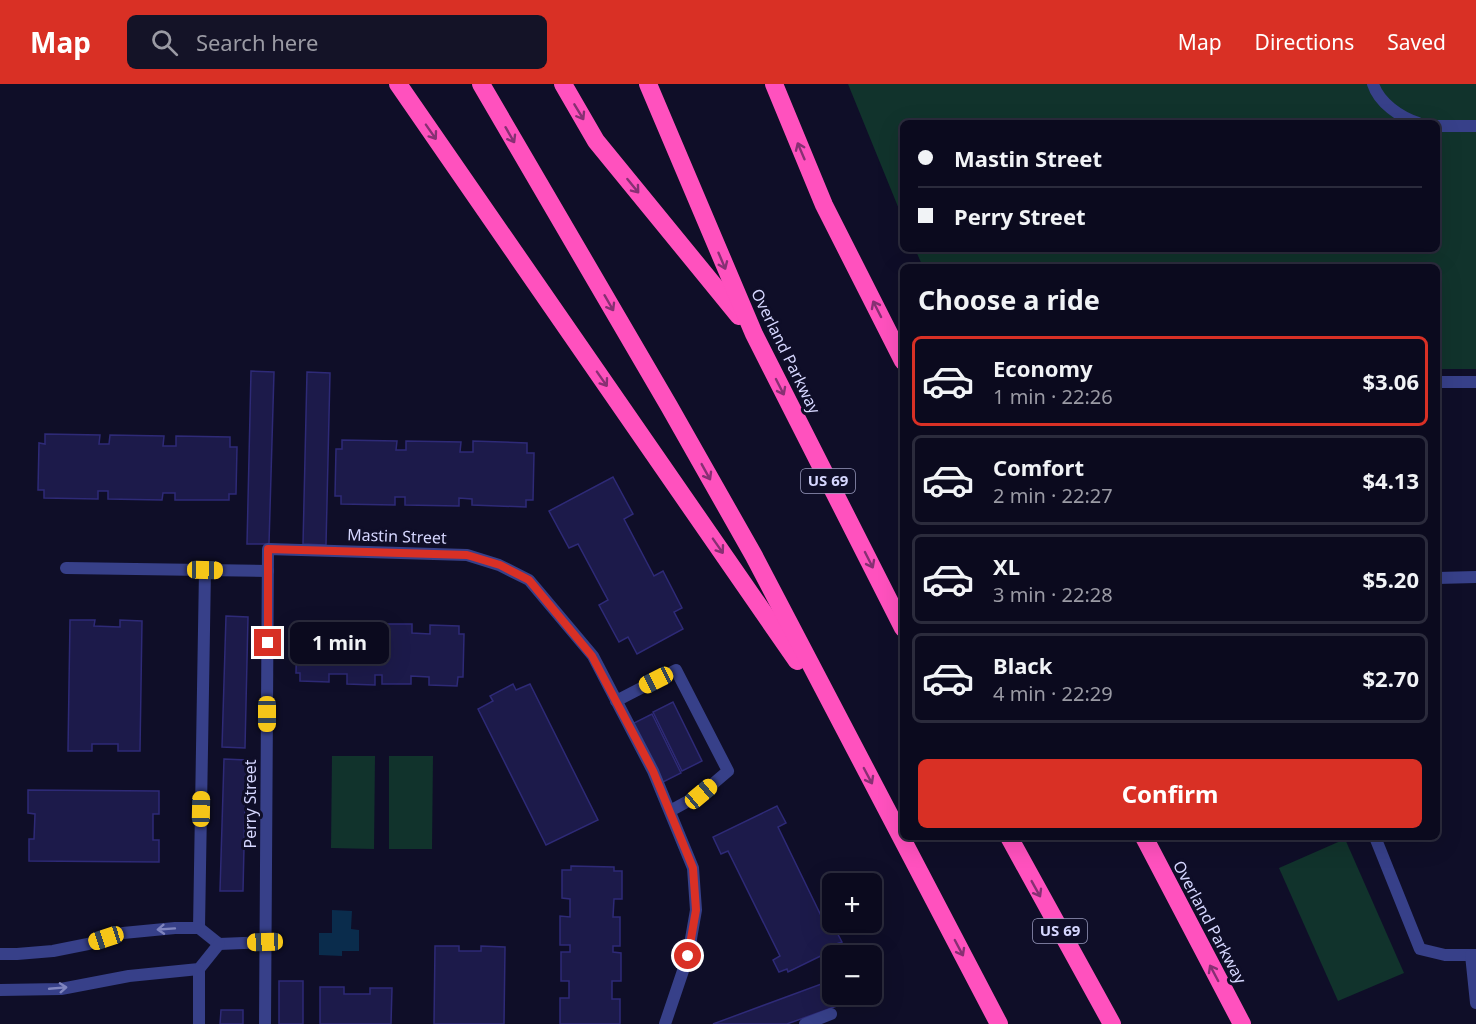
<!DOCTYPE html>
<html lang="en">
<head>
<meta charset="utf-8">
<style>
  body { margin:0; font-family:"Noto Sans",sans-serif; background:#141327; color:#f1f3f6; height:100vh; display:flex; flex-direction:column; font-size:22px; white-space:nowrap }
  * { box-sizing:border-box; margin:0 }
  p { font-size:20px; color:#9a9aa4 }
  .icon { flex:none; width:33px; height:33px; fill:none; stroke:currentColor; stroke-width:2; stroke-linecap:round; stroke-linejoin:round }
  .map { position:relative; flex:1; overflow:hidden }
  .side { position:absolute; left:900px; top:180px; width:540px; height:576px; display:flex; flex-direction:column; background:#0b0a1e; border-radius:9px; box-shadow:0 6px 24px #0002,0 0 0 2px #2b2b3c }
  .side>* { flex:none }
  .hud { position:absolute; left:900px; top:36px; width:540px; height:132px; border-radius:9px; box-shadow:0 6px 24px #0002,0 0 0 2px #2b2b3c; display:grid; align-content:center; height:132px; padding:0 18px; background:#0b0a1e }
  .controls { position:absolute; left:822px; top:789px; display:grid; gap:12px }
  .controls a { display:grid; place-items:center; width:60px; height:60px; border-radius:9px; background:#0b0a1e; box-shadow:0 6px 24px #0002,0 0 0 2px #2b2b3c; font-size:30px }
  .end { position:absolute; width:27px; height:27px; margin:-14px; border:8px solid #d93025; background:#fff; box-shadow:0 0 0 3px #fff }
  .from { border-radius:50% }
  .bubble { position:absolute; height:42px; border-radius:9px; background:#0b0a1e; box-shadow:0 6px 24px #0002,0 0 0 2px #2b2b3c; font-size:20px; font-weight:700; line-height:42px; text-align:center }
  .car { position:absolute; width:18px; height:36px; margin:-18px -9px; border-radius:8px; box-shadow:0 0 4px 2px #0007; background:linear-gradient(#f5c518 24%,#345 0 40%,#f5c518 0 76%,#345 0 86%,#f5c518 0) }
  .hud b { display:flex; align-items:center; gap:21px; height:57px; font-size:22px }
  .hud b+b { border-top:2px solid #2b2b3c }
  .hud i { width:15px; height:15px; background:#f1f3f6 }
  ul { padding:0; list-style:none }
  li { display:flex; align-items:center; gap:18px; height:90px; margin:0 12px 9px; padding:0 6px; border:3px solid #2b2b3c; border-radius:9px }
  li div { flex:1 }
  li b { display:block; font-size:22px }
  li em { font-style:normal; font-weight:700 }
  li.current { border-color:#d93025 }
  li>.icon { width:54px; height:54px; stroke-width:1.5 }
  h2 { padding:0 18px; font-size:27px; line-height:72px }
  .primary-button { display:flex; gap:12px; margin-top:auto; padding:12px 18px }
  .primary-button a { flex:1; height:69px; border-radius:9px; background:#d93025; color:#fff; font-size:24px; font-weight:700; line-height:69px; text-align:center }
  header { display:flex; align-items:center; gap:36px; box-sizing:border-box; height:84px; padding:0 30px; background:#d93025; color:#fff }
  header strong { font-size:28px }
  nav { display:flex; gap:33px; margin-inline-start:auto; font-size:21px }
  .search { width:420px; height:54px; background:#141327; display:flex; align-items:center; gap:15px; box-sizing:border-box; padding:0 21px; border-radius:9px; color:#9a9aa4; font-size:22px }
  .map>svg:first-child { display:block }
  .green { fill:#11332c }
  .water { fill:#0a2c4c }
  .building { fill:#1c1a4a; stroke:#2e2a77; stroke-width:1.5 }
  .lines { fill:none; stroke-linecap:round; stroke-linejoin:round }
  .service { stroke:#374089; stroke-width:12 }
  .minor { stroke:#374089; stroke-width:12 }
  .motorway { stroke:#ff51be; stroke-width:18 }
  .oneway { stroke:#873073 }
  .oneway2 { stroke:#7f84be }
  .route { stroke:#d93025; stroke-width:8 }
  .labels { text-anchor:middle; stroke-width:6; stroke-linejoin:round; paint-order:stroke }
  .shield { fill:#0f0e28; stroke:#9a9bbe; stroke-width:1.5 }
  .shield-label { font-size:15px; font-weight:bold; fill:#d6d7ff }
  .street-label { font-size:16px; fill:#d6d7ff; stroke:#0f0e28 }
</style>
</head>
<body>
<header>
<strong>Map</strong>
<div class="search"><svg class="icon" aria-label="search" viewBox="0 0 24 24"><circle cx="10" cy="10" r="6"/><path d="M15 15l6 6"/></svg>Search here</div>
<nav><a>Map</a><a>Directions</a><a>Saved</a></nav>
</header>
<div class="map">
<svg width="1476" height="940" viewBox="0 0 1476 940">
  <rect width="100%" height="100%" fill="#0f0e28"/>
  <g class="green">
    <path d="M848,0H1476V285H1437V183H923L915,165H1437V39H903V135Z"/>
    <path d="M332,672H375L374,765L331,764Z"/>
    <path d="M389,672H433L432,765H389Z"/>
    <path d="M1345,755L1404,889L1338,917L1279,784Z"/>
  </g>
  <path class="water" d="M332,826L352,827L351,845L359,846V867H342V872L319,871V849H332Z"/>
  <g class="building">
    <path d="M251,287L274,288L269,460H247Z"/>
    <path d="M307,288L330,289L326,461L303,460Z"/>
    <path d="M45,350L100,351L99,360H109L110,351L164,352L163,362H176V352L230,353V363H237L236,410H229V416H175V409H163L162,416L108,415V407H98V415L44,414V406H38L39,359L45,360Z"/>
    <path d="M342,356L397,357L396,366H406V357L461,358L460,368H473V357L527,359V369H534L533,416H526V423L472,421V415L459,414V422L405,421V413H395V421L341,420V412H335L336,365H342Z"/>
    <path d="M613,393L633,430L624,435L654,492L663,487L682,524L674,528L683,545L637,570L628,553L619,558L599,521L608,516L578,460L569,464L549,427Z"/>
    <path d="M226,532L248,533L245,664L222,663Z"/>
    <path d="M70,536H95L94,542L120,543V536L142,537L140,667H118V660H92V667H68Z"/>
    <path d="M302,537L330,538V547H348V540L377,541V548H384V540H412V549L430,550V541L459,542V550H464L463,593H458L457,602L429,601V593L411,592V600H382V591H375V601L347,600V590H329V598L300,597V589H296L297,546H301Z"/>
    <path d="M513,600L516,606L530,600L598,736L546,761L478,625L493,617L490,612Z"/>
    <path d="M673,618L702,677L682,687L653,628Z"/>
    <path d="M652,630L681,689L661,699L632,640Z"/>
    <path d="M224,675L246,676L243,807H220Z"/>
    <path d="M28,706L159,707V730H153V756H159V778L29,777V755H34L35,730L28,729Z"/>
    <path d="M777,722L786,739L778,743L829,848L835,845L842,858L836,860L837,864L788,888L787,885L779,888L773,876L780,872L728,767L721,770L713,753Z"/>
    <path d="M571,782L614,783V787H622V815H614L613,833H620V862H613V868L621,869V897H612V915H620V940H560V914H569V897H561V868H570V861H560V832L570,833V815L562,814V786H571Z"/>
    <path d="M435,862H459V867H481V862L505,863L504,940H434Z"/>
    <path d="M832,896V910H858L859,914L787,940H713Z"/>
    <rect x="279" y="897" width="24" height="43"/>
    <path d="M320,903H344V910H370V904H392L391,940H320Z"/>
    <path d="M221,926H243V940H220Z"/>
  </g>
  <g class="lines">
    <g class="service">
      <path d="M1373,0C1379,19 1400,33 1418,39"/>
      <path d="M1437,42H1476"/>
      <path d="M616,617L676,586L728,687L701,710L670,727"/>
      <path d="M805,940L831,930"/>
    </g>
    <g class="minor">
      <path d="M1437,298H1476"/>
      <path d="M66,484L268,487"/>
      <path d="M1437,494L1476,493"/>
      <path d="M1375,753L1420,865L1445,871H1476"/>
      <path d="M199,844L205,486"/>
      <path d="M0,870H17L53,867L88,860L123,849L175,844H199L219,860L265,858"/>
      <path d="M1471,871L1476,919"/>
      <path d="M0,906L61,905L129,892L199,885L219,860"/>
      <path d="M199,940V885"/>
      <path d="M265,940L268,465L467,471L499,481L529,496L593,572L653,687L693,784L696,826L688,872L665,940"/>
    </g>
    <g class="motorway">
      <path d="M398,0L797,577"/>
      <path d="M481,0L669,322L754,472L999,940"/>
      <path d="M563,0L596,57L739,232"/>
      <path d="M648,0L754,250L903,544"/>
      <path d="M774,0L824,121L903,277"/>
      <path d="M1009,753L1112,940"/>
      <path d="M1144,753L1242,940"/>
    </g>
  </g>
  <defs><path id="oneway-shaft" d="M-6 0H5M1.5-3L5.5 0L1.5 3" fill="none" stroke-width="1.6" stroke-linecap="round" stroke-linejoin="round" transform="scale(1.5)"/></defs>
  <g class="oneway">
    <use href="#oneway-shaft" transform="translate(579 28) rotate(59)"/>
    <use href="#oneway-shaft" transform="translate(431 48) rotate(55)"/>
    <use href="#oneway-shaft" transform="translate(510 51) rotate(60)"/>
    <use href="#oneway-shaft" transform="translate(801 67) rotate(-113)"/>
    <use href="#oneway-shaft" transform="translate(633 102) rotate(51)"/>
    <use href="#oneway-shaft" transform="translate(722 177) rotate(67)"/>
    <use href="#oneway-shaft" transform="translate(609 219) rotate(60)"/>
    <use href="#oneway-shaft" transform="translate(877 225) rotate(-117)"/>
    <use href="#oneway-shaft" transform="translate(602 295) rotate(55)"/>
    <use href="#oneway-shaft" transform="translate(780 303) rotate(63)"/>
    <use href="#oneway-shaft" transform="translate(706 388) rotate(61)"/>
    <use href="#oneway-shaft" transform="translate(718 462) rotate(55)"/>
    <use href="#oneway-shaft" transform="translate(869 476) rotate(63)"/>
    <use href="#oneway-shaft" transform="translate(868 692) rotate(62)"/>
    <use href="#oneway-shaft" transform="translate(1036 805) rotate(61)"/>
    <use href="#oneway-shaft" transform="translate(959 864) rotate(62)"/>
    <use href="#oneway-shaft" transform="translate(1214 889) rotate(-118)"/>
  </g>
  <g class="oneway2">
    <use href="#oneway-shaft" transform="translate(166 845) rotate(176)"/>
    <use href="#oneway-shaft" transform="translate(58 904) rotate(-5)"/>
  </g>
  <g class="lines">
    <path class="route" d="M268,559V465L467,471L500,481L529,496L592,572L653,687L693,784L696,826L688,872"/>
  </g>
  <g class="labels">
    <g class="shield">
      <rect x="801" y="385" width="54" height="24" rx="4.5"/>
      <rect x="1033" y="835" width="54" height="24" rx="4.5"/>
    </g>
    <g class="shield-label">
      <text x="828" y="402">US 69</text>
      <text x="1060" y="852">US 69</text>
    </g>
    <g class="street-label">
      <text transform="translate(786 267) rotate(64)" y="6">Overland Parkway</text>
      <text transform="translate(397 452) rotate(2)" y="6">Mastin Street</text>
      <text transform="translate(250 720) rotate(-90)" y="6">Perry Street</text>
      <text transform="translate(1210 838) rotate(62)" y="6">Overland Parkway</text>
    </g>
  </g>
</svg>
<div class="controls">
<a>+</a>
<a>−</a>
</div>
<i class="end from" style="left:688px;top:872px"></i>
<i class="end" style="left:268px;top:559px"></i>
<div class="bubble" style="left:290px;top:538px;width:99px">1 min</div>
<i class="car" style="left:205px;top:486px;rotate:91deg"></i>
<i class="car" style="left:656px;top:596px;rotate:243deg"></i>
<i class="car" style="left:267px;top:630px;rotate:180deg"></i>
<i class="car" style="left:701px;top:710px;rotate:50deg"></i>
<i class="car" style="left:201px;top:725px;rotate:1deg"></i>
<i class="car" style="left:106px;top:854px;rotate:252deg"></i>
<i class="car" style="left:265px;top:858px;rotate:268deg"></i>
<div class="hud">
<b><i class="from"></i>Mastin Street</b>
<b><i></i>Perry Street</b>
</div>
<section class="side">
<h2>Choose a ride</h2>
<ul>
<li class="current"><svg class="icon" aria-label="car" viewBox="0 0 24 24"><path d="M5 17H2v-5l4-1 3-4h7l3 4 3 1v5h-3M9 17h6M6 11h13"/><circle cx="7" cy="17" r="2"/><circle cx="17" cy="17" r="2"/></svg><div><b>Economy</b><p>1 min · 22:26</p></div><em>$3.06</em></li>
<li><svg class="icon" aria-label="car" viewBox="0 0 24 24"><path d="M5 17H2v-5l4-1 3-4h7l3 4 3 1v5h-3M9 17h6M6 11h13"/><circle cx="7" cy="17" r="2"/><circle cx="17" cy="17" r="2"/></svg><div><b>Comfort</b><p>2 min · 22:27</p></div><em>$4.13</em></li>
<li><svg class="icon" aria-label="car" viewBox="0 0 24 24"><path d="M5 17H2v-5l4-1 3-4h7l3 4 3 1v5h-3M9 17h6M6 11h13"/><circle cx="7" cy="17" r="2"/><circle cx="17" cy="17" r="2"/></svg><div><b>XL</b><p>3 min · 22:28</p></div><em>$5.20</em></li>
<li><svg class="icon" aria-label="car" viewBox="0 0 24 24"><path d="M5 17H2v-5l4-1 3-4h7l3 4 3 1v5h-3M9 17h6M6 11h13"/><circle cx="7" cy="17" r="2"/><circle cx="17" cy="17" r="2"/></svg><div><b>Black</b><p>4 min · 22:29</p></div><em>$2.70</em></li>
</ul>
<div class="primary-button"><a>Confirm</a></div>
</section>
</div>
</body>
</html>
